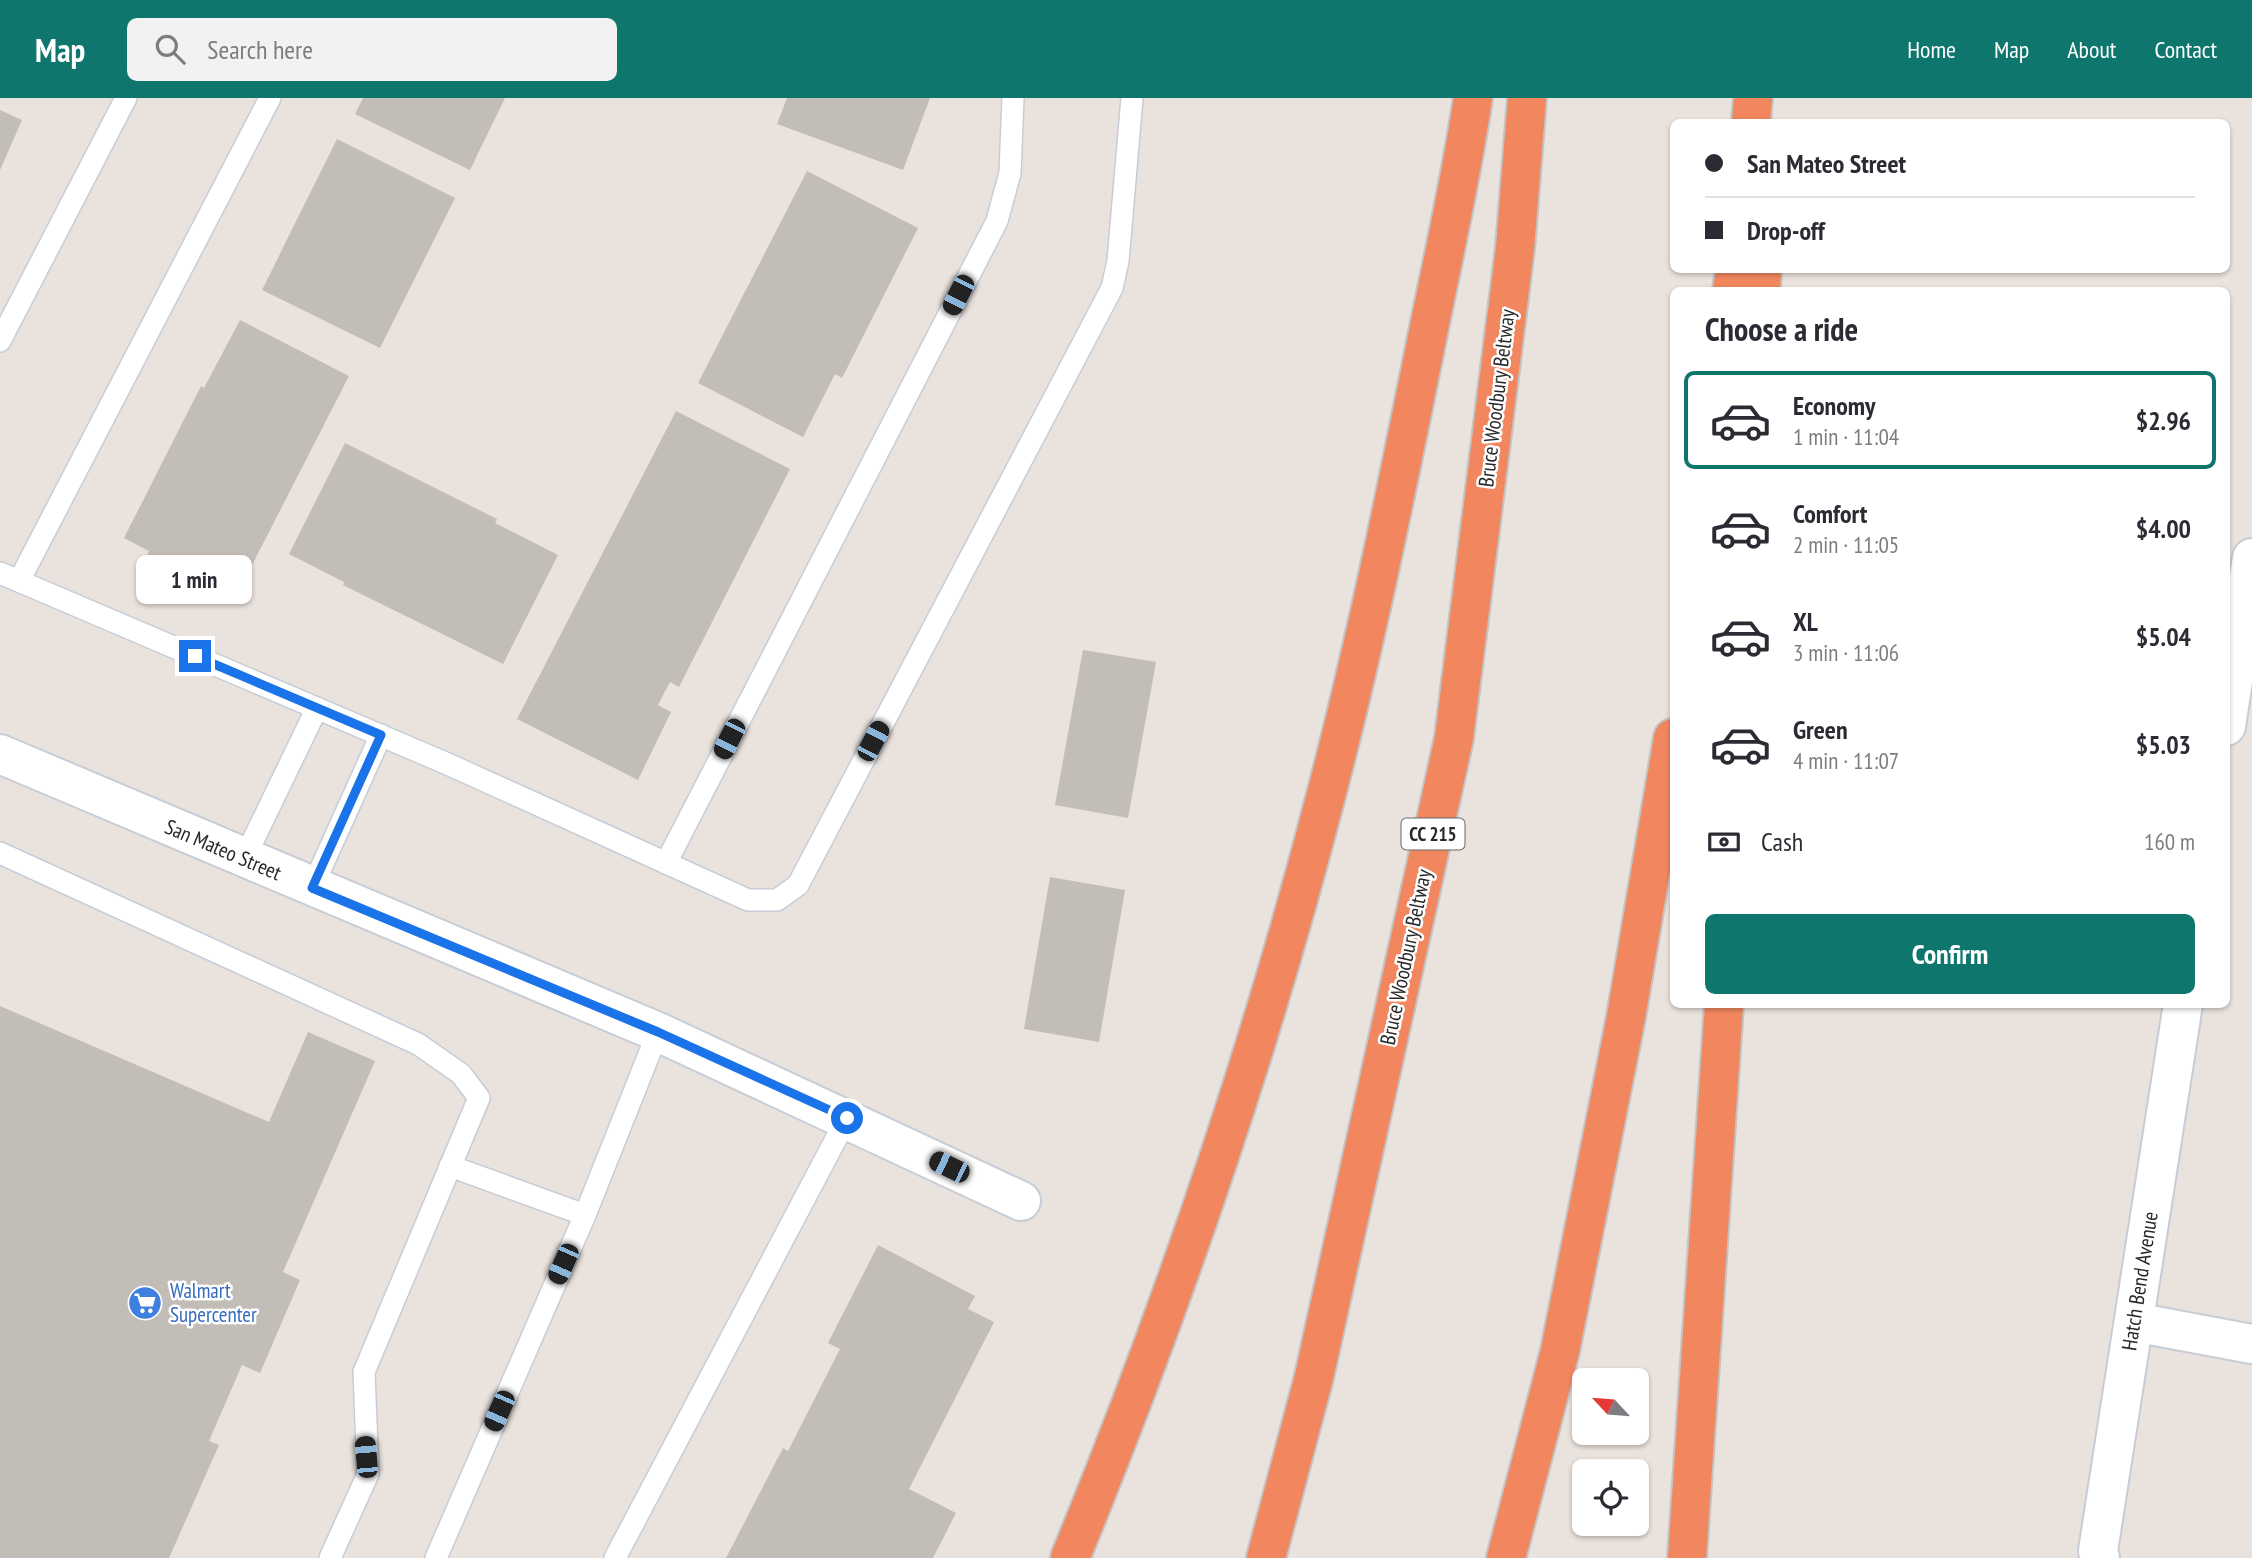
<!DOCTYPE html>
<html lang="en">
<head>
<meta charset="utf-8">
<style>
  body { margin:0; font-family:"PT Sans Narrow",sans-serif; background:#f2f2f3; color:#2b2b33; height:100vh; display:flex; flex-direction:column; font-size:26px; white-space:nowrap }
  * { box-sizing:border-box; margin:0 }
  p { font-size:23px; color:#7c7c81 }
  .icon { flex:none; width:38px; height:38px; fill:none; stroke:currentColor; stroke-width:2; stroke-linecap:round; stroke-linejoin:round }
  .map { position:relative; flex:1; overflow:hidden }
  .sheet { position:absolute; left:1670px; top:189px; width:560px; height:721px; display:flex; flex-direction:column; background:#fff; border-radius:10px; box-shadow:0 2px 5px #0004 }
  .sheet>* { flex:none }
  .top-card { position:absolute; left:1670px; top:21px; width:560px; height:154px; border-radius:10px; box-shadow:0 2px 5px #0004; display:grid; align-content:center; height:154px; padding:0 35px; background:#fff }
  .needle { width:46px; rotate:296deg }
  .controls { position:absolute; left:1572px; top:1270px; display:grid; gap:14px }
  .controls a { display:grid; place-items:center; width:77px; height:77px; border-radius:10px; background:#fff; box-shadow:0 2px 5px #0004; font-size:35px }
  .end { position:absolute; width:32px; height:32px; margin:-16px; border:9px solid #1a73e8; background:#fff; box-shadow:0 0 0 4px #fff }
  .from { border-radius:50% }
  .bubble { position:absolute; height:49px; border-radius:10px; background:#fff; box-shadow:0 2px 5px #0004; font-size:23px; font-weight:600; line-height:49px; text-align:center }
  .car { position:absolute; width:21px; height:42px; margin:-21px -10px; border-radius:9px; box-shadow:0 0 5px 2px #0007; background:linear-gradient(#222 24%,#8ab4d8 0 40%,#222 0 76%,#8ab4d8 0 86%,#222 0) }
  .top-card b { display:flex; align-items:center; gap:24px; height:66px; font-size:26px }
  .top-card b+b { border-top:2px solid #e1e1e2 }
  .top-card i { width:18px; height:18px; background:#2b2b33 }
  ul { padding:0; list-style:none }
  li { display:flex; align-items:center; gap:21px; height:98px; margin:0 14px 10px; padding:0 21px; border:4px solid transparent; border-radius:10px }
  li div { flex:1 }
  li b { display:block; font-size:26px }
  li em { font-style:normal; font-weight:600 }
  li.on { border-color:#0f766e }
  li>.icon { width:63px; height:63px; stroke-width:1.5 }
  h2 { padding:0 35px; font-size:32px; line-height:84px }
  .pay { display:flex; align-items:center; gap:18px; height:77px; padding:0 35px; font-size:26px }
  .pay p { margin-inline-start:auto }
  .primary-button { display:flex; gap:14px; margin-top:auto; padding:14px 35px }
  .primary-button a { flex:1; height:80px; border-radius:10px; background:#0f766e; color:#fff; font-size:28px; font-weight:600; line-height:80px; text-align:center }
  header { display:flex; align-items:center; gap:42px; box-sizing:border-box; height:98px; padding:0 35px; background:#0f766e; color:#fff }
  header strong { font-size:33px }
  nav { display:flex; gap:38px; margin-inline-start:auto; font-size:24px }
  .search { width:490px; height:63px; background:#f2f2f3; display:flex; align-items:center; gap:18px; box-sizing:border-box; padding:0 24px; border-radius:10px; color:#7c7c81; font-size:26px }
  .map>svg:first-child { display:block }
  .building { fill:#c3bdb7 }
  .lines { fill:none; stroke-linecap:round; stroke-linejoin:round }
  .service-casing { stroke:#c7cdd6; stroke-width:24 }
  .minor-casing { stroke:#c7cdd6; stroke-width:42 }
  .motorway-casing { stroke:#c3c3c3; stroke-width:42 }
  .service { stroke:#fff; stroke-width:21 }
  .minor { stroke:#fff; stroke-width:38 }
  .motorway { stroke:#f2875f; stroke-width:38 }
  .route { stroke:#1a73e8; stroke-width:9 }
  .labels { text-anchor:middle; stroke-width:5; stroke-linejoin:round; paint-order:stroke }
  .shield { fill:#fff; stroke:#696969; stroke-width:2 }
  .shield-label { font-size:19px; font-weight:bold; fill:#292929 }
  .street-label { font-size:21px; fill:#292929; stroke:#fff }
  .shop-label { font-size:21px; fill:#366cbe; stroke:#fff; text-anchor:start }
</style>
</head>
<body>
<header>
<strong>Map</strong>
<div class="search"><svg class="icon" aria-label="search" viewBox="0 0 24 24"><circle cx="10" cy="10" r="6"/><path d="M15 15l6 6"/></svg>Search here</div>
<nav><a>Home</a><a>Map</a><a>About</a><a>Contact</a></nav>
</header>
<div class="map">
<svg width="2252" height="1460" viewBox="0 0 2252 1460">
  <rect width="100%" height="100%" fill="#eae2dc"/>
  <g class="building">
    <path d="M363,0H505L470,72L355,16Z"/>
    <path d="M787,0H930L903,72L777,26Z"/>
    <path d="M0,12L22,22L0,72Z"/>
    <path d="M337,41L455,100L380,250L262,192Z"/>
    <path d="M807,73L918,130L842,280L835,276L803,339L698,285Z"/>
    <path d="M240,222L349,278L232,506L145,461L149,453L124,440L201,288L204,290Z"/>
    <path d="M676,313L790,371L679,589L670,584L658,607L671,614L638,682L517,621Z"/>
    <path d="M345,345L497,421L495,425L558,457L503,566L343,487L344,484L289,456Z"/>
    <path d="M1083,552L1156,564L1128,720L1055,707Z"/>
    <path d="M1050,779L1125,792L1099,944L1024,931Z"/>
    <path d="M0,908L269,1024L308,934L375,963L283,1174L300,1182L260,1275L242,1267L209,1343L219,1347L169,1460H0Z"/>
    <path d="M878,1147L975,1198L968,1211L994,1224L909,1391L956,1415L933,1460H726L783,1350L788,1353L840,1251L828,1245Z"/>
  </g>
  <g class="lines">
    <g class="service-casing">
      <g id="service">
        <path d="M0,243L126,0"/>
        <path d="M0,475L450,667L748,802H777L798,787L1112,190L1118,163L1132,0"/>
        <path d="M19,483L270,0"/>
        <path d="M0,755L418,946L461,976L479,1000L364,1274L368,1376L330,1460"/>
        <path d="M244,761L317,610"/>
        <path d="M666,765L997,123L1010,75L1013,0"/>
        <path d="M312,790L381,637"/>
        <path d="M450,1068L585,1117"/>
        <path d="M436,1460L585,1117L658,934"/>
        <path d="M615,1460L847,1020"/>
      </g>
    </g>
    <g class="minor-casing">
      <g id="minor">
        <path d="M2226,628L2252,460"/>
        <path d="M0,656L658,934L1021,1103"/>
        <path d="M2134,1224L2252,1246"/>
        <path d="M2100,1460L2098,1453L2183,906"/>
      </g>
    </g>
    <g class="motorway-casing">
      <g id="motorway">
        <path d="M1751,24L1753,0"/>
        <path d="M1732,192L1735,172"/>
        <path d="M1761,192L1762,172"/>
        <path d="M1070,1460C1171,1214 1258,960 1325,701C1365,549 1396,394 1427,240C1443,160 1461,81 1473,0"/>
        <path d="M1266,1460L1314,1279L1454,640L1515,150L1527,0"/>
        <path d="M1506,1460L1560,1253L1626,919L1673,640"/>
        <path d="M1687,1460L1724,906"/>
      </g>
    </g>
    <use href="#service" class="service"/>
    <use href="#minor" class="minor"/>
    <use href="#motorway" class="motorway"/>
  </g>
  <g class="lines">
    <path class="route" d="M195,558L381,637L312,790L658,934L847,1020"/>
  </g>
  <defs>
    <g id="supermarket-disc" transform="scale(1.75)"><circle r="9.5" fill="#3f7fe0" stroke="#fff"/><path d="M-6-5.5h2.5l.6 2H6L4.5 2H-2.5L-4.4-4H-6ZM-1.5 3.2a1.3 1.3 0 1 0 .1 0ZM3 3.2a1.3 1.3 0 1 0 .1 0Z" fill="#fff"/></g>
  </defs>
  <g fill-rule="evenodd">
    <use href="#supermarket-disc" x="145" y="1205"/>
  </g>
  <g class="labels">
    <rect class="shield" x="1401.5" y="720.5" width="63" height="31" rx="5"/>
    <g class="shield-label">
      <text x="1433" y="743">CC 215</text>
    </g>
    <g class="street-label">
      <text transform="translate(1497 300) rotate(-83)" y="7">Bruce Woodbury Beltway</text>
      <text transform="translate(223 752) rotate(23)" y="7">San Mateo Street</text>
      <text transform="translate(1406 859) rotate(-78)" y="7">Bruce Woodbury Beltway</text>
      <text transform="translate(2140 1183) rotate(-81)" y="7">Hatch Bend Avenue</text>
    </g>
    <g class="shop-label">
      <text x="170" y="1200">Walmart<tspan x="170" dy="24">Supercenter</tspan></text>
    </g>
  </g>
</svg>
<div class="controls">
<a><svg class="needle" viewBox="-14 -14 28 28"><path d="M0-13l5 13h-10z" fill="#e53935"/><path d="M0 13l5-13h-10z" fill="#7c7c81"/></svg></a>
<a><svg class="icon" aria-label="locate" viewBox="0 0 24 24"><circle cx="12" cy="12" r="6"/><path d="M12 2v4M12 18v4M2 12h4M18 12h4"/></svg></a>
</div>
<i class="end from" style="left:847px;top:1020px"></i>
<i class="end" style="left:195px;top:558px"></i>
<div class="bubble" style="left:136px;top:457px;width:116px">1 min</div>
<i class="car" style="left:958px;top:197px;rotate:207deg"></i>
<i class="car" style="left:729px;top:641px;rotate:207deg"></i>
<i class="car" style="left:873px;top:643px;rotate:28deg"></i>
<i class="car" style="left:949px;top:1069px;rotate:296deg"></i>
<i class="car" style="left:563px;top:1166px;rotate:204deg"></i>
<i class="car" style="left:499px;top:1313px;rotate:204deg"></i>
<i class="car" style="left:366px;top:1359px;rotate:355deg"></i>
<div class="top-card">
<b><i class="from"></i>San Mateo Street</b>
<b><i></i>Drop-off</b>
</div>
<section class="sheet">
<h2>Choose a ride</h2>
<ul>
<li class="on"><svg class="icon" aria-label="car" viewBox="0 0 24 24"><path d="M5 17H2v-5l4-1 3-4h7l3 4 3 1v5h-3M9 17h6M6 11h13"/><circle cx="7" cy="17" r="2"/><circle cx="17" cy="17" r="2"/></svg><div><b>Economy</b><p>1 min · 11:04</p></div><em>$2.96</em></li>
<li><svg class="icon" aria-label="car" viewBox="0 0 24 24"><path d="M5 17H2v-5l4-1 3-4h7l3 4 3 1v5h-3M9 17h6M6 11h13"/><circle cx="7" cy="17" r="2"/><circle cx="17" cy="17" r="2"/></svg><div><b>Comfort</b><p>2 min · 11:05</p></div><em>$4.00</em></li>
<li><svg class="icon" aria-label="car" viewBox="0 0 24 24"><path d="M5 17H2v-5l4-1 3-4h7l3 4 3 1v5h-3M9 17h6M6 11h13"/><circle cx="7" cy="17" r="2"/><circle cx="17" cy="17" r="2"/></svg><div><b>XL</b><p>3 min · 11:06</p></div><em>$5.04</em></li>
<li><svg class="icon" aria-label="car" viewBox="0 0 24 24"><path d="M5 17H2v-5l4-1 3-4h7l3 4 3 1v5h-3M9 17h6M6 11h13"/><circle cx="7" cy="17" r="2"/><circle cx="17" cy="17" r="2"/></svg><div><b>Green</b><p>4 min · 11:07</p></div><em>$5.03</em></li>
</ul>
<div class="pay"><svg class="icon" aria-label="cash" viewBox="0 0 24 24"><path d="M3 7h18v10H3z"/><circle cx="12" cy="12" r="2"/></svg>Cash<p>160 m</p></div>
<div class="primary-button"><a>Confirm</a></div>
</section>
</div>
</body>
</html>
